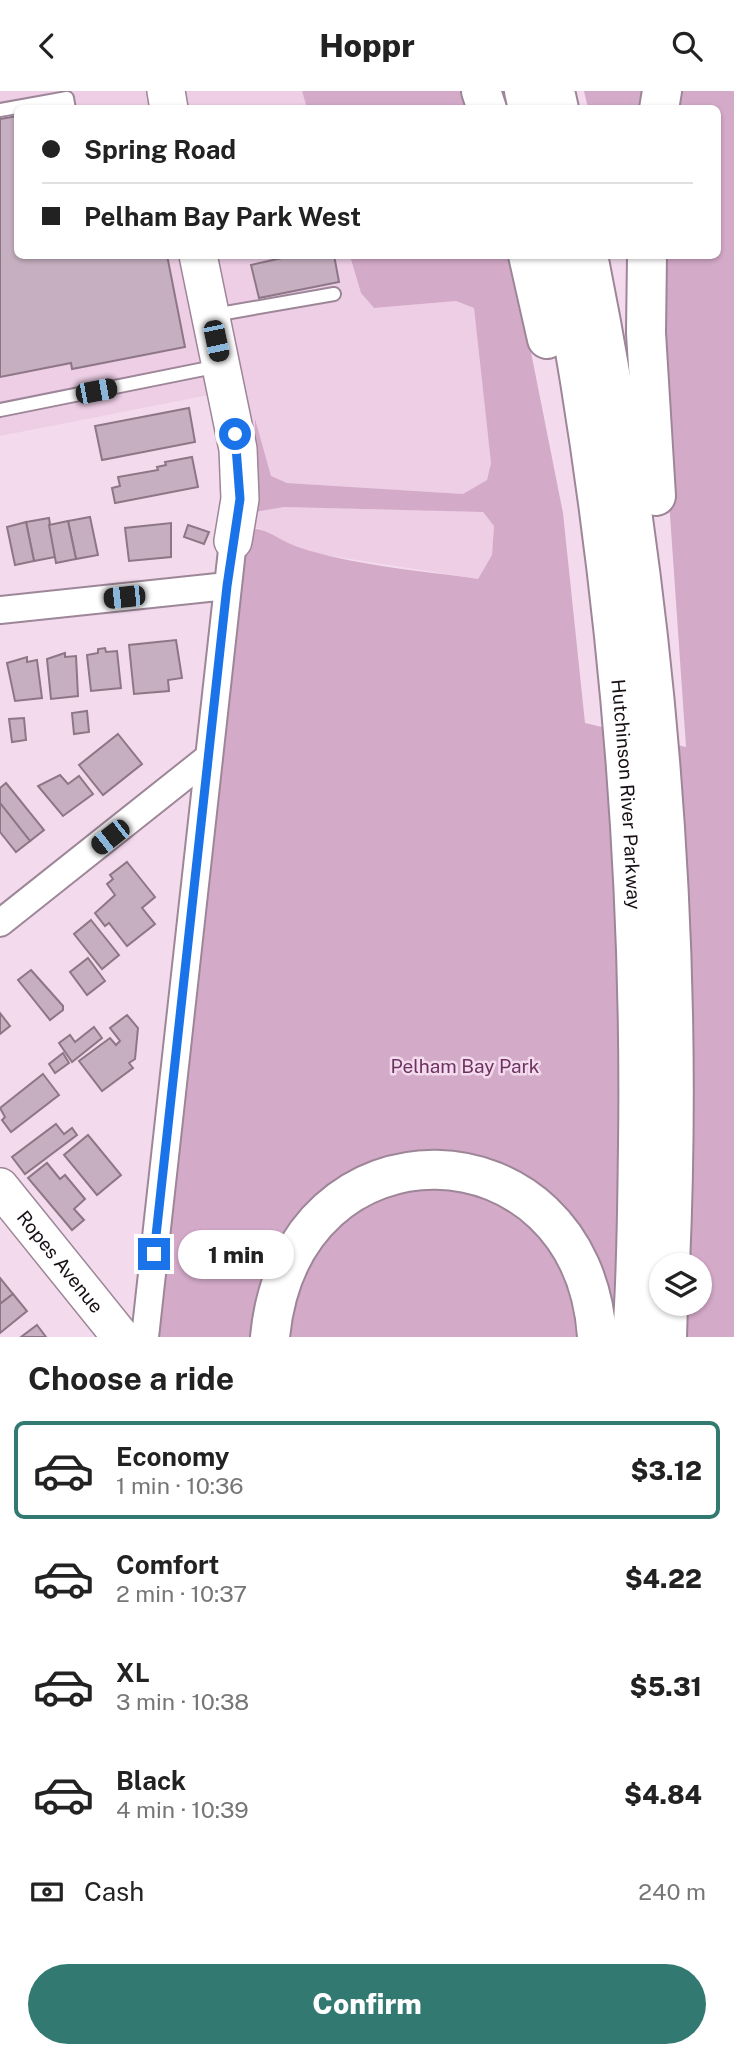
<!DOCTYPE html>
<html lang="en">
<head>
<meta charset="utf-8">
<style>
  body { margin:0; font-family:"Public Sans",sans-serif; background:#f6f6f6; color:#222; height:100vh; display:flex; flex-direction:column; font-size:26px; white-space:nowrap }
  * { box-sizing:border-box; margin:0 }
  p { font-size:23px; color:#767676 }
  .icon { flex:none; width:38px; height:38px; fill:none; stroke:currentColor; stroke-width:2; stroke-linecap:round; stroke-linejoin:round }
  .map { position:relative; height:1246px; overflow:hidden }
  .details { display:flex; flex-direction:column; background:#fff; flex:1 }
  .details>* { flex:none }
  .guide { position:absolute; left:14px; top:14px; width:707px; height:154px; border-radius:10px; box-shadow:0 2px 5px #0004; display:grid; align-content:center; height:154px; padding:0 28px; background:#fff }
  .controls { position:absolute; left:649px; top:1162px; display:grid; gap:14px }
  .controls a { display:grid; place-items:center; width:63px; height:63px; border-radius:50%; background:#fff; box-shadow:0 2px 5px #0004; font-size:35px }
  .end { position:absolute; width:32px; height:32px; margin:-16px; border:9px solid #1a73e8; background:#fff; box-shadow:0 0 0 4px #fff }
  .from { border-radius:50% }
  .bubble { position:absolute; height:49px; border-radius:24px; background:#fff; box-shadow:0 2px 5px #0004; font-size:23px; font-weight:800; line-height:49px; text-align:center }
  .car { position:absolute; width:21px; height:42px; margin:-21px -10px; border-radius:9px; box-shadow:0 0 5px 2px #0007; background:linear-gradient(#222 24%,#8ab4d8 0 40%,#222 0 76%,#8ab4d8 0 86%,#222 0) }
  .guide b { display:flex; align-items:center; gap:24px; height:66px; font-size:26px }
  .guide b+b { border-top:2px solid #e0e0e0 }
  .guide i { width:18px; height:18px; background:#222 }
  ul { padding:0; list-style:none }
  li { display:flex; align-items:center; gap:21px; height:98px; margin:0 14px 10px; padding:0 14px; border:4px solid transparent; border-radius:10px }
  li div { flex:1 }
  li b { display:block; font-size:26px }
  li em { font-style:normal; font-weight:800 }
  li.current { border-color:#327972 }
  li>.icon { width:63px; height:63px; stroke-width:1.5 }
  h2 { padding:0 28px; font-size:32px; line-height:84px }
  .pay { display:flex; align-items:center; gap:18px; height:77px; padding:0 28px; font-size:26px }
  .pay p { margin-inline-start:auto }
  .button { display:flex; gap:14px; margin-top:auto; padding:14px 28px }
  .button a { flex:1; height:80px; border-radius:42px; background:#327972; color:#fff; font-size:28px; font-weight:800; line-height:80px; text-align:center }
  header { display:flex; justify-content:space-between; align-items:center; height:91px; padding:0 28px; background:#fff; font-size:32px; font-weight:800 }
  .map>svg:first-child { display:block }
  .built { fill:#edcee5 }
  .green { fill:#d4aac9; fill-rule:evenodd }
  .building { fill:#c6afc0; stroke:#8d7787; stroke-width:2 }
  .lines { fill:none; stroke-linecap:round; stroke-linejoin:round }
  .lane-casing { stroke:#9d8697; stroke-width:16 }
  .street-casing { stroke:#9d8697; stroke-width:30 }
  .secondary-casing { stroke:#9d8697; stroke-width:40 }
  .highway-casing { stroke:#9d8697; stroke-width:42 }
  .lane { stroke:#fff; stroke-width:12 }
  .street { stroke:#fff; stroke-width:26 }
  .secondary { stroke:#fff; stroke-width:37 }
  .highway { stroke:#fff; stroke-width:38 }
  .route { stroke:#1a73e8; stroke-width:9 }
  .labels { text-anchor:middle; stroke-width:5; stroke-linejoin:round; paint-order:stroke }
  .street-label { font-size:19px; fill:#170f15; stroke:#f3dbed }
  .park-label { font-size:19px; fill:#6d3261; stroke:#f3dbed }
</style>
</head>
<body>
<header><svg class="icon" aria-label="back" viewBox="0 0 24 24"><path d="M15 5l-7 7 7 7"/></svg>Hoppr<svg class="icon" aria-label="search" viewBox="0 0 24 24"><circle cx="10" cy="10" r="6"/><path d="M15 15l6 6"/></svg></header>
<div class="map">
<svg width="734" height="1246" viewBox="0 0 734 1246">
  <rect width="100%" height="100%" fill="#f3dbed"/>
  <path class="built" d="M0,0H302L307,17L18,18V164L350,165L361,202L374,217L456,210L474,217L491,372L487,389L463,403L287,392L271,385L256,334V421L284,416L483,421L494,435L492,464L478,488L319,463L292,454L259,437L249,438L246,466L224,467L219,302L0,345Z"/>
  <g class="green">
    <path d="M302,0H463L469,17H307Z"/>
    <path d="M584,0H650L647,17H588Z"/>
    <path d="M678,0H734V1246H154L249,438C267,436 281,451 298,456C355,475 418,479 478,488L492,464L494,435L483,421L284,416L255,421V328L271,385L287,392L463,403L487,389L491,372L474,217L456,210L374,217L361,202L350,165H507L525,231L563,422L585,632L686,656L663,323L660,165L718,164V18L675,17ZM662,1174H700V1213H662Z"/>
  </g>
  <g class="building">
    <path d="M18,25V164H167L185,256L72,278L71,272L0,286V28Z"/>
    <path d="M295,164H334L339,191L259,207L251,174Z"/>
    <path d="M189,317L195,351L102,369L95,335Z"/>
    <path d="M192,366L198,396L115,412L112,397L120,395L118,386L158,379L157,376L166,374L165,371Z"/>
    <path d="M90,426L98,464L76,468L68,430Z"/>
    <path d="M49,427L55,466L34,470L26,431Z"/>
    <path d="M68,430L76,468L56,472L49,434Z"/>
    <path d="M26,431L34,470L15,474L7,436Z"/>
    <path d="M171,432V466L129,470L125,437Z"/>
    <path d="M188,434L209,441L204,453L184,446Z"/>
    <path d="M176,549L182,587L168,589L169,600L134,603L129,554Z"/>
    <path d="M105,557L106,561L117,560L121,597L91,600L87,564L98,562V558Z"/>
    <path d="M65,562V566L76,565L78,605L51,608L47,568Z"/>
    <path d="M27,566V571L37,569L42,607L15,610L7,572Z"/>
    <path d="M87,620L89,641L74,643L72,622Z"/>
    <path d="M24,627L26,649L12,651L9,628Z"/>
    <path d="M118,643L142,673L103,704L79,674Z"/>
    <path d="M60,684L68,693L79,685L93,703L63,725L38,695Z"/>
    <path d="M6,692L44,739L30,750L0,712V697Z"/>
    <path d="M0,712L30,750L16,761L0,741Z"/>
    <path d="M127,771L155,806L142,817L155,833L127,855L109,832L105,835L95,822L115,804L107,793L113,788L110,784Z"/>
    <path d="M91,829L119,864L102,878L74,843Z"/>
    <path d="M88,867L105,890L87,904L70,881Z"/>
    <path d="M31,879L63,915V919L50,929L18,889Z"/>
    <path d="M0,922L10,935L0,943Z"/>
    <path d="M127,924L138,937L135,968L129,972L133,977L102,1000L79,970L110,947L116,954L120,950L110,937Z"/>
    <path d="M94,936L102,947L72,971L59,952L70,944L75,951Z"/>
    <path d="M63,962L69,972L55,982L49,973Z"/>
    <path d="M43,983L59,1004L11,1041L2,1029L5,1026L0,1017Z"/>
    <path d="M56,1033L64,1043L72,1037L77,1044L25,1083L12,1066Z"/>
    <path d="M88,1044L121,1084L97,1104L64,1064Z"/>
    <path d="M47,1072L60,1088L65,1084L85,1108L74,1118L84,1129L72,1139L28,1087Z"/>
    <path d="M0,1187L13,1203L0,1213Z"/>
    <path d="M13,1203L27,1220L0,1242V1213Z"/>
    <path d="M37,1234L46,1246H21Z"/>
  </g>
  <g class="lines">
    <g class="lane-casing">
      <g id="lane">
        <path d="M0,19L67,7L69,18"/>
        <path d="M214,224L334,203"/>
        <path d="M0,319L219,275"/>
      </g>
    </g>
    <g class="street-casing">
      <g id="street">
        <path d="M0,519L227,495"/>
        <path d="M0,832L209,666"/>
        <path d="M145,1246L233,450"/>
      </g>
    </g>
    <g class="secondary-casing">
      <g id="secondary">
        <path d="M166,0L169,18"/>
        <path d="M198,164L238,358L240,408L233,450"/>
        <path id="s1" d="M0,1096L121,1246"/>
      </g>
    </g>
    <g class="highway-casing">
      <g id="highway">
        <path d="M481,0L487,18"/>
        <path d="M524,0L528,18"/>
        <path d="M555,0L559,18"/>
        <path d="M659,18L662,0"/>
        <path d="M528,164L547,248"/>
        <path id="s2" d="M558,164C613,457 642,757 638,1055C637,1119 637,1183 632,1246"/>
        <path d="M588,164C655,497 685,835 670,1174"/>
        <path d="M647,164L646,242L656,405"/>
        <path d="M270,1246C292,1018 583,1028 597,1246"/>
        <path d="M667,1246L668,1213"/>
      </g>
    </g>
    <use href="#lane" class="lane"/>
    <use href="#street" class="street"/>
    <use href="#secondary" class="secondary"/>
    <use href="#highway" class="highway"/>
  </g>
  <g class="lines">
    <path class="route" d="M154,1163L227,495L240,408L235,343"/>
  </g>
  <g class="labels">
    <g class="street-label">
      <text dy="7" stroke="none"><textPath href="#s2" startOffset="544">Hutchinson River Parkway</textPath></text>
      <text dy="7" stroke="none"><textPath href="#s1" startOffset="96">Ropes Avenue</textPath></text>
    </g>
    <g class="park-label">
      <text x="465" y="982">Pelham Bay Park</text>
    </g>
  </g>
</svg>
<div class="controls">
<a><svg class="icon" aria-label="layers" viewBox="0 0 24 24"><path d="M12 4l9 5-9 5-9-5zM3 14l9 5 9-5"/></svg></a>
</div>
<i class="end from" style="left:235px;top:343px"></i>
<i class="end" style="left:154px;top:1163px"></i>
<div class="bubble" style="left:178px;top:1139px;width:116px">1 min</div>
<i class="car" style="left:216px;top:250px;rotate:168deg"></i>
<i class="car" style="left:96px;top:300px;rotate:79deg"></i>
<i class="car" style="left:124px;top:506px;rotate:264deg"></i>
<i class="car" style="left:110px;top:746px;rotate:232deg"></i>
<div class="guide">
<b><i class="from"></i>Spring Road</b>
<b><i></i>Pelham Bay Park West</b>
</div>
</div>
<section class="details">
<h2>Choose a ride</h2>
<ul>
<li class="current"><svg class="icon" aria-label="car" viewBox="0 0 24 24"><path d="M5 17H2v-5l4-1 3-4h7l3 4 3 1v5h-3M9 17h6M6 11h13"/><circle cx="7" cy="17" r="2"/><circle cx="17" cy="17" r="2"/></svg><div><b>Economy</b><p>1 min · 10:36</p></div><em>$3.12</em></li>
<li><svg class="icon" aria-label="car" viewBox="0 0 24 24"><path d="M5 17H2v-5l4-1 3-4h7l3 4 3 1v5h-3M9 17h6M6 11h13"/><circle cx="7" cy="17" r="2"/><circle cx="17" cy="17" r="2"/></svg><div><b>Comfort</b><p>2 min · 10:37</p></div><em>$4.22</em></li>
<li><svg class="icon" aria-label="car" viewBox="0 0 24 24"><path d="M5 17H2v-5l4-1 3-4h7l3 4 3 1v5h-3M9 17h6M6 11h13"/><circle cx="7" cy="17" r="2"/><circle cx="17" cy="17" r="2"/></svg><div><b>XL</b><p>3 min · 10:38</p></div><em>$5.31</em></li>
<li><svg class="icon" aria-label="car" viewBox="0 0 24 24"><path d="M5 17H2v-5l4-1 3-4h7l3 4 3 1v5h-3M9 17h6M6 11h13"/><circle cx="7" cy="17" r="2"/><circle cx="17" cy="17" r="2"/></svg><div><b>Black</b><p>4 min · 10:39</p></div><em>$4.84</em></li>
</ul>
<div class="pay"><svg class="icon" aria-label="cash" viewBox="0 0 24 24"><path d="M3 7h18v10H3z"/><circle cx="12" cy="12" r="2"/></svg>Cash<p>240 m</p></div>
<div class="button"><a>Confirm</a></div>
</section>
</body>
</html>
